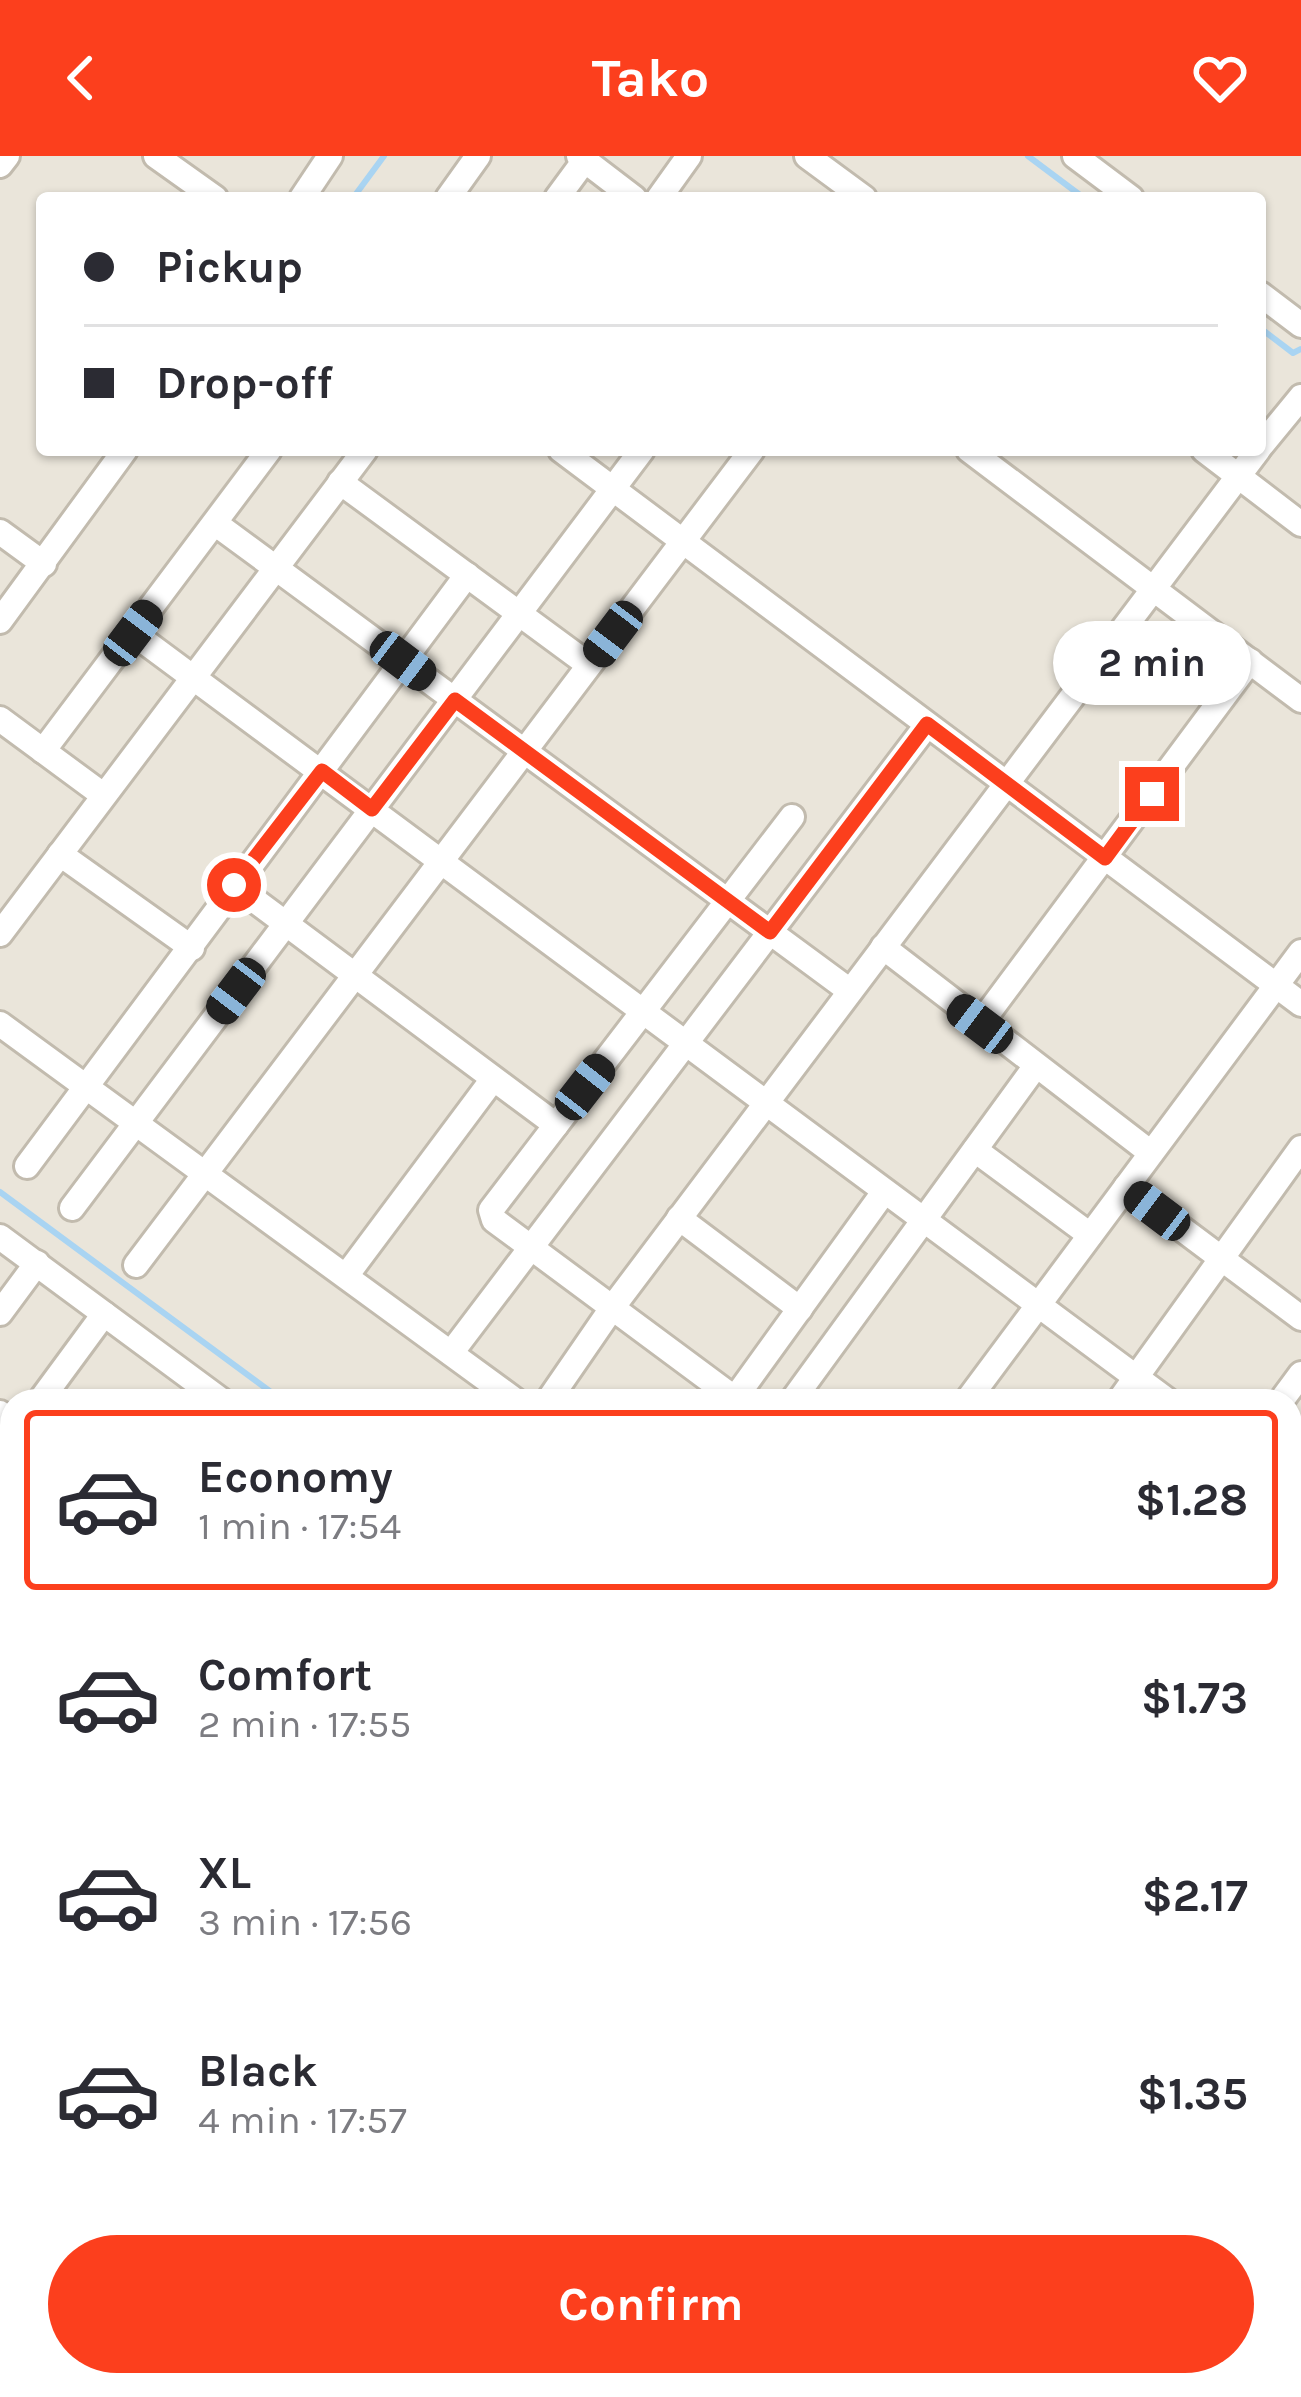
<!DOCTYPE html>
<html lang="en">
<head>
<meta charset="utf-8">
<style>
  body { margin:0; font-family:Karla,sans-serif; background:#f7f7f7; color:#2b2b33; height:100vh; display:flex; flex-direction:column; font-size:45px; white-space:nowrap }
  * { box-sizing:border-box; margin:0 }
  p { font-size:39px; color:#7c7c81 }
  .icon { flex:none; width:66px; height:66px; fill:none; stroke:currentColor; stroke-width:2; stroke-linecap:round; stroke-linejoin:round }
  .map { position:relative; flex:1; overflow:hidden }
  .drawer { position:absolute; left:0px; top:1233px; width:1302px; height:1008px; display:flex; flex-direction:column; background:#fff; border-radius:36px 36px 0 0; box-shadow:0 3px 9px #0004 }
  .drawer>* { flex:none }
  .banner { position:absolute; left:36px; top:36px; width:1230px; height:264px; border-radius:12px; box-shadow:0 3px 9px #0004; display:grid; align-content:center; height:264px; padding:0 48px; background:#fff }
  .end { position:absolute; width:54px; height:54px; margin:-27px; border:15px solid #fc3f1d; background:#fff; box-shadow:0 0 0 6px #fff }
  .from { border-radius:50% }
  .bubble { position:absolute; height:84px; border-radius:42px; background:#fff; box-shadow:0 3px 9px #0004; font-size:39px; font-weight:700; line-height:84px; text-align:center }
  .car { position:absolute; width:36px; height:72px; margin:-36px -18px; border-radius:15px; box-shadow:0 0 9px 3px #0007; background:linear-gradient(#222 24%,#8ab4d8 0 40%,#222 0 76%,#8ab4d8 0 86%,#222 0) }
  .banner b { display:flex; align-items:center; gap:42px; height:114px; font-size:45px }
  .banner b+b { border-top:3px solid #e1e1e2 }
  .banner i { width:30px; height:30px; background:#2b2b33 }
  ul { padding:21px 0 0; list-style:none }
  li { display:flex; align-items:center; gap:36px; height:180px; margin:0 24px 18px; padding:0 24px; border:6px solid transparent; border-radius:12px }
  li div { flex:1 }
  li b { display:block; font-size:45px }
  li em { font-style:normal; font-weight:700 }
  li.on { border-color:#fc3f1d }
  li>.icon { width:108px; height:108px; stroke-width:1.5 }
  .cta { display:flex; gap:24px; margin-top:auto; padding:24px 48px }
  .cta a { flex:1; height:138px; border-radius:72px; background:#fc3f1d; color:#fff; font-size:48px; font-weight:700; line-height:138px; text-align:center }
  header { display:flex; justify-content:space-between; align-items:center; height:156px; padding:0 48px; background:#fc3f1d; color:#fff; font-size:54px; font-weight:700 }
  .map>svg:first-child { display:block }
  .residential { fill:#eae5da; fill-rule:evenodd }
  .lines { fill:none; stroke-linecap:round; stroke-linejoin:round }
  .stream { stroke:#a9d4f2; stroke-width:6 }
  .minor-casing { stroke:#c2bbae; stroke-width:30 }
  .minor { stroke:#fff; stroke-width:24 }
  .route { stroke:#fc3f1d; stroke-width:15 }
</style>
</head>
<body>
<header><svg class="icon" aria-label="back" viewBox="0 0 24 24"><path d="M15 5l-7 7 7 7"/></svg>Tako<svg class="icon" aria-label="heart" viewBox="0 0 24 24"><path d="M12 20l-8-8c-3-5 5-10 8-4 3-6 11-1 8 4z"/></svg></header>
<div class="map">
<svg width="1301" height="2241" viewBox="0 0 1301 2241">
  <rect width="100%" height="100%" fill="#f6f3ec"/>
  <path class="residential" d="M0,0H1301V2241H0ZM42,42H1260V294H42ZM12,1245H1290V2229H12Z"/>
  <g class="lines">
    <g class="stream">
      <path d="M1028,0L1084,42"/>
      <path d="M353,42L384,0"/>
      <path d="M1260,172L1293,197L1301,193"/>
      <path d="M0,1036L283,1245"/>
      <path d="M1290,1989L1301,1998"/>
    </g>
    <g class="minor-casing">
      <g id="minor">
        <path d="M156,0L215,42"/>
        <path d="M579,0L634,42"/>
        <path d="M807,0L864,42"/>
        <path d="M1075,0L1131,42"/>
        <path d="M0,9L7,0"/>
        <path d="M302,42L330,0"/>
        <path d="M448,42L478,0"/>
        <path d="M557,42L585,4"/>
        <path d="M659,42L689,0"/>
        <path d="M1260,138L1301,169"/>
        <path d="M1260,291L1301,241"/>
        <path d="M561,294L1301,848"/>
        <path d="M969,294L1301,544"/>
        <path d="M1204,294L1301,368"/>
        <path d="M340,326L589,509"/>
        <path d="M216,368L850,835"/>
        <path d="M0,376L44,408"/>
        <path d="M0,465L125,294"/>
        <path d="M133,477L1168,1245"/>
        <path d="M0,563L103,639"/>
        <path d="M43,595L269,294"/>
        <path d="M60,698L192,792"/>
        <path d="M234,729L556,969"/>
        <path d="M0,778L365,294"/>
        <path d="M883,791L1151,997"/>
        <path d="M0,868L516,1245"/>
        <path d="M980,868L1250,505"/>
        <path d="M975,994L1090,1079"/>
        <path d="M27,1010L467,419"/>
        <path d="M1126,1031L1301,1162"/>
        <path d="M72,1052L642,294"/>
        <path d="M679,1062L800,1153"/>
        <path d="M0,1081L222,1245"/>
        <path d="M136,1109L752,294"/>
        <path d="M346,1120L493,923"/>
        <path d="M0,1157L37,1107"/>
        <path d="M451,1197L927,569"/>
        <path d="M40,1245L104,1158"/>
        <path d="M548,1245L612,1152L1258,294"/>
        <path d="M733,1245L884,1036"/>
        <path d="M738,1245L494,1064L491,1054L792,661"/>
        <path d="M792,1245L1035,911"/>
        <path d="M967,1245L1301,796"/>
        <path d="M1119,1245L1301,992"/>
        <path d="M1281,1245L1301,1218"/>
        <path d="M0,1257L12,1266"/>
        <path d="M0,1298L12,1282"/>
        <path d="M1290,1332L1301,1340"/>
        <path d="M1290,1453L1301,1438"/>
        <path d="M1290,1611L1301,1619"/>
        <path d="M0,1737L12,1746"/>
        <path d="M1290,1744L1301,1729"/>
        <path d="M1290,1818L1301,1826"/>
        <path d="M0,1967L12,1951"/>
        <path d="M1290,2029L1301,2037"/>
        <path d="M0,2050L12,2059"/>
        <path d="M1290,2188L1301,2173"/>
        <path d="M1290,2211L1301,2218"/>
        <path d="M0,2227L19,2241"/>
        <path d="M244,2229L261,2241"/>
        <path d="M660,2229L676,2241"/>
        <path d="M1094,2229L1110,2241"/>
        <path d="M413,2241L421,2229"/>
        <path d="M957,2241L966,2229"/>
        <path d="M1251,2241L1260,2229"/>
      </g>
    </g>
    <use href="#minor" class="minor"/>
  </g>
  <g class="lines">
    <path class="route" d="M234,729L322,615L372,653L455,544L770,776L927,568L1105,702L1152,638"/>
  </g>
</svg>
<i class="end from" style="left:234px;top:729px"></i>
<i class="end" style="left:1152px;top:638px"></i>
<div class="bubble" style="left:1053px;top:465px;width:198px">2 min</div>
<i class="car" style="left:133px;top:477px;rotate:37deg"></i>
<i class="car" style="left:613px;top:478px;rotate:217deg"></i>
<i class="car" style="left:403px;top:505px;rotate:127deg"></i>
<i class="car" style="left:236px;top:835px;rotate:217deg"></i>
<i class="car" style="left:980px;top:868px;rotate:307deg"></i>
<i class="car" style="left:585px;top:931px;rotate:38deg"></i>
<i class="car" style="left:1157px;top:1055px;rotate:307deg"></i>
<div class="banner">
<b><i class="from"></i>Pickup</b>
<b><i></i>Drop-off</b>
</div>
<section class="drawer">
<ul>
<li class="on"><svg class="icon" aria-label="car" viewBox="0 0 24 24"><path d="M5 17H2v-5l4-1 3-4h7l3 4 3 1v5h-3M9 17h6M6 11h13"/><circle cx="7" cy="17" r="2"/><circle cx="17" cy="17" r="2"/></svg><div><b>Economy</b><p>1 min · 17:54</p></div><em>$1.28</em></li>
<li><svg class="icon" aria-label="car" viewBox="0 0 24 24"><path d="M5 17H2v-5l4-1 3-4h7l3 4 3 1v5h-3M9 17h6M6 11h13"/><circle cx="7" cy="17" r="2"/><circle cx="17" cy="17" r="2"/></svg><div><b>Comfort</b><p>2 min · 17:55</p></div><em>$1.73</em></li>
<li><svg class="icon" aria-label="car" viewBox="0 0 24 24"><path d="M5 17H2v-5l4-1 3-4h7l3 4 3 1v5h-3M9 17h6M6 11h13"/><circle cx="7" cy="17" r="2"/><circle cx="17" cy="17" r="2"/></svg><div><b>XL</b><p>3 min · 17:56</p></div><em>$2.17</em></li>
<li><svg class="icon" aria-label="car" viewBox="0 0 24 24"><path d="M5 17H2v-5l4-1 3-4h7l3 4 3 1v5h-3M9 17h6M6 11h13"/><circle cx="7" cy="17" r="2"/><circle cx="17" cy="17" r="2"/></svg><div><b>Black</b><p>4 min · 17:57</p></div><em>$1.35</em></li>
</ul>
<div class="cta"><a>Confirm</a></div>
</section>
</div>
</body>
</html>
